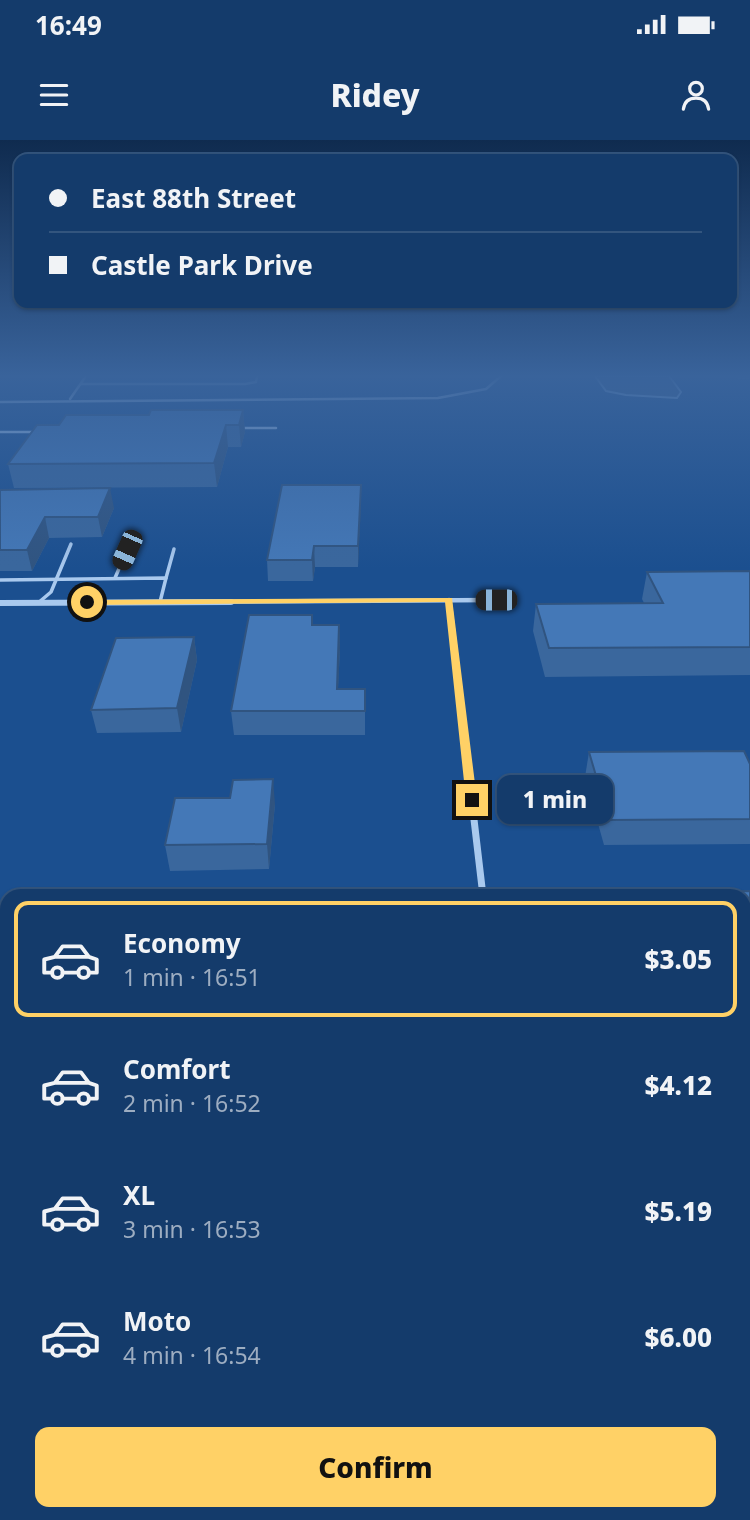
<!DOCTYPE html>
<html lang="en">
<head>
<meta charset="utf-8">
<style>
  body { margin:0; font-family:"Noto Sans",sans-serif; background:#1d4271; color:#f1f3f6; height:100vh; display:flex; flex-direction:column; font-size:26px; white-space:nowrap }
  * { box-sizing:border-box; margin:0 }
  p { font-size:23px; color:#9dadc1 }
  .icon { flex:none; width:38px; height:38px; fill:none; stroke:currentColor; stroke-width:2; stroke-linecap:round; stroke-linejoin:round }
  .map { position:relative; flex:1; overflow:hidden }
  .details { position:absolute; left:0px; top:749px; width:751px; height:632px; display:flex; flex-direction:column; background:#143b6b; border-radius:21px 21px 0 0; box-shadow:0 2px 5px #0004,0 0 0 2px #33557e }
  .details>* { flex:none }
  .guide { position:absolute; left:14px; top:14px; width:723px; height:154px; border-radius:14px; box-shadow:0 2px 5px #0004,0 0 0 2px #33557e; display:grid; align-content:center; height:154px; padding:0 35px; background:#143b6b }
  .end { position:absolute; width:32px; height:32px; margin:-16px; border:9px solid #ffd166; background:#111; box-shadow:0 0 0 4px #111 }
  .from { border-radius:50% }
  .bubble { position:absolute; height:49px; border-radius:14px; background:#143b6b; box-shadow:0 2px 5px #0004,0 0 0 2px #33557e; font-size:23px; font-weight:800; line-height:49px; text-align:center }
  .car { position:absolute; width:21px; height:42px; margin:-21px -10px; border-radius:9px; box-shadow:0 0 5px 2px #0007; background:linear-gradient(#222 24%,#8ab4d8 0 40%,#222 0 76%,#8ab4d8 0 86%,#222 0) }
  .guide b { display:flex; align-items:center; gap:24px; height:66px; font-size:26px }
  .guide b+b { border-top:2px solid #33557e }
  .guide i { width:18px; height:18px; background:#f1f3f6 }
  ul { padding:12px 0 0; list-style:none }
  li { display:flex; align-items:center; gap:21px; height:116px; margin:0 14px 10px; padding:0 21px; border:4px solid transparent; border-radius:14px }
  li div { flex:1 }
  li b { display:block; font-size:26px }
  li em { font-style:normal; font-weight:800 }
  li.on { border-color:#ffd166 }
  li>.icon { width:63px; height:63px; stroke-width:1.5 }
  .button { display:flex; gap:14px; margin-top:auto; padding:14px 35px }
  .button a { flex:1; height:80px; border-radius:14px; background:#ffd166; color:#111; font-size:28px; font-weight:800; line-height:80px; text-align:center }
  .status { display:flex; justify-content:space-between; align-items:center; height:49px; padding:0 35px; background:#143b6b; direction:ltr }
  .status svg { height:19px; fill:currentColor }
  header { display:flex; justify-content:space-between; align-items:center; height:91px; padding:0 35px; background:#143b6b; font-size:32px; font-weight:800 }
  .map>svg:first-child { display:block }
  .water { fill:#3c6290; stroke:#9cc4f0; stroke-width:2 }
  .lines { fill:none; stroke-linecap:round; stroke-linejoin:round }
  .lane-far2 { stroke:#a9c9ee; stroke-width:2.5 }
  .lane-far1 { stroke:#a9c9ee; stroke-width:3.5 }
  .lane { stroke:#a9c9ee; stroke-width:9 }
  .street-far3 { stroke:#a9c9ee; stroke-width:4.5 }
  .street-far2 { stroke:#a9c9ee; stroke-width:6 }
  .street-far1 { stroke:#a9c9ee; stroke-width:7 }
  .street { stroke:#a9c9ee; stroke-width:11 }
  .wall { fill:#3a679d }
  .shaded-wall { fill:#305480 }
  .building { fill:#4478b7; stroke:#305480; stroke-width:2 }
  .route { fill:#ffd166 }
</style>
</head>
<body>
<div class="status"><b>16:49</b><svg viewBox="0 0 49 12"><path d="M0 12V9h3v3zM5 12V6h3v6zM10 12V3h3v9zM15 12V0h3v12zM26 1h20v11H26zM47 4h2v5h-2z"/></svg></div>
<header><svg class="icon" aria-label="menu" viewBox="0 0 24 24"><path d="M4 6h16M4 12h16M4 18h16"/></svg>Ridey<svg class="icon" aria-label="person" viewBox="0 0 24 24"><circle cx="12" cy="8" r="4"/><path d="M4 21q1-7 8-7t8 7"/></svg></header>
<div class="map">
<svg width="750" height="1380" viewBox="0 0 750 1380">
  <rect width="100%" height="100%" fill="#1b4f8f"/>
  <path class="water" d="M595,236H669L681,252L677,258L626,255L606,251Z"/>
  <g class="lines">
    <g class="lane-far2">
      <path d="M81,244H245L256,242L257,236"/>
      <path d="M70,259L86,236"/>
      <path d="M0,262L438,258L486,249L501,236"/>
      <path d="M238,288H276"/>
      <path d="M0,292H39"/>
    </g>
    <g class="lane-far1">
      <path d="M115,438L127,410"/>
      <path d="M166,438L174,409"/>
      <path d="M0,440L166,438L160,462"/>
      <path d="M38,463L51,452L71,404"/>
    </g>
    <g class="lane">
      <path d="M744,1324L750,1326"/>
      <path d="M628,1374V1380"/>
    </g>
    <g class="street-far3">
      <path d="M449,460V463"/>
      <path d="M0,463L496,460"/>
    </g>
    <g class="street-far2">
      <path d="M449,462L468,621"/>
      <path d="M0,463L231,462"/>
    </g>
    <path class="street-far1" d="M467,620L483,756"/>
    <path class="street" d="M0,1180H7"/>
  </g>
  <g class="wall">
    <path d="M735,236H750V239H738Z"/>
    <path d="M243,270L245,292L241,307H228L217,347L14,348L8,324L59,285L149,275Z"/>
    <path d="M361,345L358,427H315L313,441H268L267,420Z"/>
    <path d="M0,350L114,368L102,397L49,398L32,431H0Z"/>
    <path d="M750,431V535L545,537L533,491L536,464L644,463L642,459L647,432Z"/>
    <path d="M312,475L313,485H339L340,508L338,549H365V595H234L231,571Z"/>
    <path d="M194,497L197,520L181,592L97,593L91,570Z"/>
    <path d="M589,612L750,624V704L604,705L585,637Z"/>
    <path d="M230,658L275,664L269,729L170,731L165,705Z"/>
    <path d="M750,751V908H744V756H623V753Z"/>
  </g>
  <g class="shaded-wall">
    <path d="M243,270L245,292L241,307L239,285Z"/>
    <path d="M226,285L228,307L217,347L214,323Z"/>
    <path d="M361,345V365L358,427V406Z"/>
    <path d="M110,348L114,368L102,397L98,377Z"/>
    <path d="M45,377L49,398L32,431L27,410Z"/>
    <path d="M314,406L315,427L313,441L312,420Z"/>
    <path d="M339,485L340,508L337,572V549Z"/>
    <path d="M194,497L197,520L181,592L177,568Z"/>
    <path d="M273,639L275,664L269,729L267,704Z"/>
    <path d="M7,838V892L0,913V858Z"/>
    <path d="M6,1283L7,1284V1374L6,1380H0V1307Z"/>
  </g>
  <g class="building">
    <path d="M151,270H243L239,285H226L214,323L8,324L37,285H59L66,275H149Z"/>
    <path d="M282,345H361L358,406H314L312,420H267Z"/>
    <path d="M110,348L98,377H45L27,410H0V350Z"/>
    <path d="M750,431V507L549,508L536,464L663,463L647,432Z"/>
    <path d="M249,475H312V485H339L337,549H365V571H231Z"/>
    <path d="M194,497L177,568L91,570L116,498Z"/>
    <path d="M744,611L750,624V679L609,680L589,612Z"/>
    <path d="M273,639L267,704L165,705L175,658H230L233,640Z"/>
    <path d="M750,751V877H744V756H624L623,753Z"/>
    <path d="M0,783H7V838L0,858Z"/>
    <path d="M0,1283H6L0,1307Z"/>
  </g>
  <linearGradient id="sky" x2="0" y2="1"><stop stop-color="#0f2b4f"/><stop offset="0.55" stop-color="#39639b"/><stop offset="1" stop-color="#39639b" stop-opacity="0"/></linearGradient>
  <rect width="750" height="429" fill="url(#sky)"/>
  <path class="route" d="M452,458L477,660L472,663L466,660L445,462L87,465L83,462L87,460Z"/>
</svg>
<i class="end from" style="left:87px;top:462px"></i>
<i class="end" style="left:472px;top:660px"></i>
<div class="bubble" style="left:497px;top:635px;width:116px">1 min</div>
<i class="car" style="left:127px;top:410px;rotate:204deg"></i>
<i class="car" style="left:496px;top:460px;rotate:270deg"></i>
<div class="guide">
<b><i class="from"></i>East 88th Street</b>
<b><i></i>Castle Park Drive</b>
</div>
<section class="details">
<ul>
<li class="on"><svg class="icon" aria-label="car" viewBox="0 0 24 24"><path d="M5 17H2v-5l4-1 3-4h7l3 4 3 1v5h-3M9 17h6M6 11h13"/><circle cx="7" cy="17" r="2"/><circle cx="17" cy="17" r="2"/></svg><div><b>Economy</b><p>1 min · 16:51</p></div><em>$3.05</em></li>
<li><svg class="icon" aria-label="car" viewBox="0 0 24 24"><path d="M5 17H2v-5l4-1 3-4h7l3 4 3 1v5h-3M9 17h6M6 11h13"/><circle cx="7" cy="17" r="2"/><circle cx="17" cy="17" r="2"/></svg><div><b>Comfort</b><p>2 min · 16:52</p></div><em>$4.12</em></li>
<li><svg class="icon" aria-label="car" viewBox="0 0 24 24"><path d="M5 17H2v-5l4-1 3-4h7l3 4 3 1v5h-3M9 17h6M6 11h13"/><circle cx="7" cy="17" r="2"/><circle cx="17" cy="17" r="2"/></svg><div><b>XL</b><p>3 min · 16:53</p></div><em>$5.19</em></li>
<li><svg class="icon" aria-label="car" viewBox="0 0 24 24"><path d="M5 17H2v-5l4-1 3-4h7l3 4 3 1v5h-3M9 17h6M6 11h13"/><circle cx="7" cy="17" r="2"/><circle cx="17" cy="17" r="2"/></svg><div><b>Moto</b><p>4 min · 16:54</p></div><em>$6.00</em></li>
</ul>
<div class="button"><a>Confirm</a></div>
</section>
</div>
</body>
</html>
